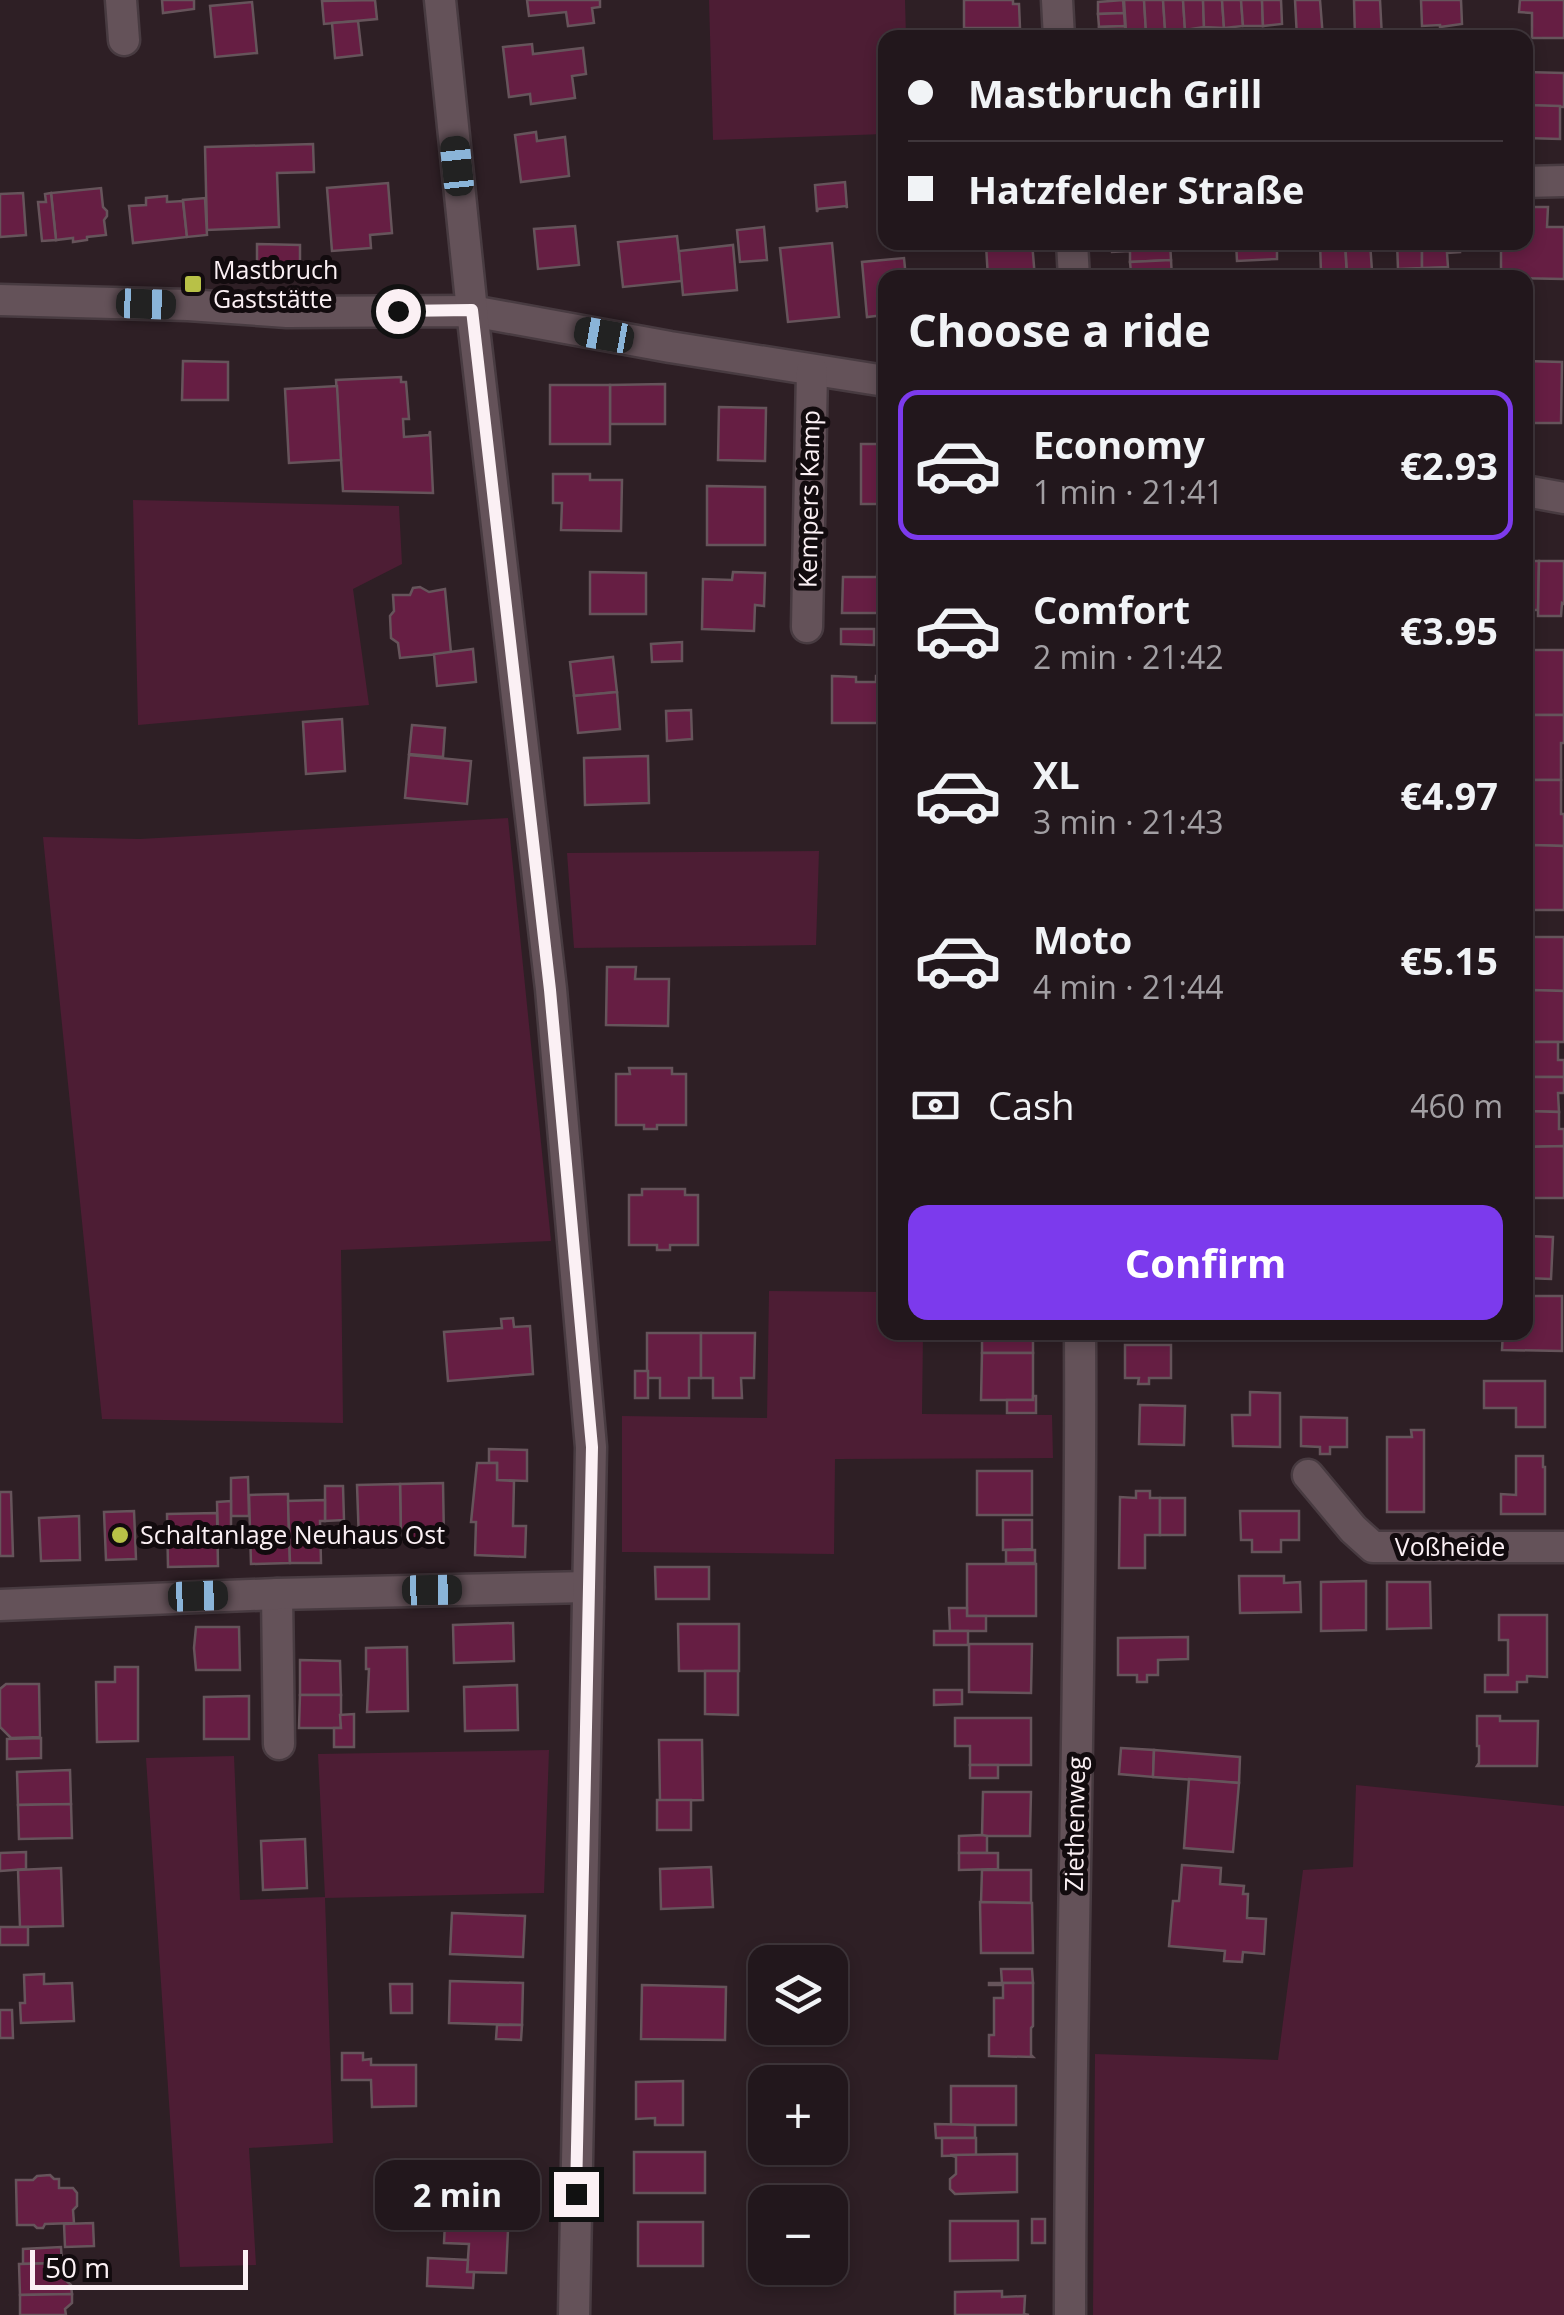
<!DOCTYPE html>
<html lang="en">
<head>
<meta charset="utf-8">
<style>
  body { margin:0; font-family:"Open Sans",sans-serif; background:#2a2025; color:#f1f3f6; height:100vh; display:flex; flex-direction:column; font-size:38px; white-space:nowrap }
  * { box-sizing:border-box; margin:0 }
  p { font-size:32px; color:#a29fa3 }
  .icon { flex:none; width:55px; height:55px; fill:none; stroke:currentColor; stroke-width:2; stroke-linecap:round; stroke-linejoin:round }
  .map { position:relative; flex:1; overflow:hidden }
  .drawer { position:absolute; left:878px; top:270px; width:655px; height:1070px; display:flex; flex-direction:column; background:#22171c; border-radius:20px; box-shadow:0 5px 15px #0003,0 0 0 2px #3f363b }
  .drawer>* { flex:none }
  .hud { position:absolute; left:878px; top:30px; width:655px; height:220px; border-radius:20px; box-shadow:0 5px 15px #0003,0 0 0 2px #3f363b; display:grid; align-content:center; height:220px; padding:0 30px; background:#22171c }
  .buttons { position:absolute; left:748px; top:1945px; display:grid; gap:20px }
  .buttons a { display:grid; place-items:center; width:100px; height:100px; border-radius:20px; background:#22171c; box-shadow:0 5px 15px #0003,0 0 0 2px #3f363b; font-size:50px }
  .scale { position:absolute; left:30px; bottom:25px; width:218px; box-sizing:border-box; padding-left:10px; border:5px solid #fbf0f4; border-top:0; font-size:28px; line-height:35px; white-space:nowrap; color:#fbf0f4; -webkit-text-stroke:8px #120b0e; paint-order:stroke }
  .end { position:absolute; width:45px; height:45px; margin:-22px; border:12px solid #fbf0f4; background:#111; box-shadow:0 0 0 5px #111 }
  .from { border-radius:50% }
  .bubble { position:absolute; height:70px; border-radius:20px; background:#22171c; box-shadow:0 5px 15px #0003,0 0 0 2px #3f363b; font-size:32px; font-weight:700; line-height:70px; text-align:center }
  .car { position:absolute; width:30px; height:60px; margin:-30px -15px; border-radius:12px; box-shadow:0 0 8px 2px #0007; background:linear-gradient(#222 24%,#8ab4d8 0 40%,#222 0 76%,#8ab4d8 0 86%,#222 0) }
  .hud b { display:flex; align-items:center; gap:35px; height:95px; font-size:38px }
  .hud b+b { border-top:2px solid #3f363b }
  .hud i { width:25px; height:25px; background:#f1f3f6 }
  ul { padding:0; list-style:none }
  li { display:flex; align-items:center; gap:30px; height:150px; margin:0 20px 15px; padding:0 10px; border:5px solid transparent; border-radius:20px }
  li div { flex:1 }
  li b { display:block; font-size:38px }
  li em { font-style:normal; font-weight:700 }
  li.on { border-color:#7c3aed }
  li>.icon { width:90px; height:90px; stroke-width:1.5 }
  h2 { padding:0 30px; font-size:45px; line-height:120px }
  .pay { display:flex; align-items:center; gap:25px; height:110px; padding:0 30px; font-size:38px }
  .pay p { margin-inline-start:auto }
  .button { display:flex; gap:20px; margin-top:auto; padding:20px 30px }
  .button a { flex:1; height:115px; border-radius:20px; background:#7c3aed; color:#fff; font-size:40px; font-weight:700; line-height:115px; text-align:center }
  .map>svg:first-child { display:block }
  .green { fill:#4d1d34 }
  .building { fill:#661e43; stroke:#66545b; stroke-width:2.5 }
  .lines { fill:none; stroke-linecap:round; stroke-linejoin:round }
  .minor-casing { stroke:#483b41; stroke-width:35 }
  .tertiary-casing { stroke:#483b41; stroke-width:35 }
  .minor { stroke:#645259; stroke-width:30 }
  .tertiary { stroke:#645259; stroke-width:30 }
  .route { stroke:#fbf0f4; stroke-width:12 }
  .poi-dot { fill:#b8c147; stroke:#120b0e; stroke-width:4 }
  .labels { text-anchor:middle; stroke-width:10; stroke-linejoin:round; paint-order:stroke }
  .poi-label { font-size:25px; fill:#fbf0f4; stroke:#120b0e; text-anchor:start }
  .street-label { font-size:25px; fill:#fbf0f4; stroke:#120b0e }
</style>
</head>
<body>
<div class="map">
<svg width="1564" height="2315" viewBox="0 0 1564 2315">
  <rect width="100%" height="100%" fill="#2e1f25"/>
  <g class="green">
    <path d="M709,0H905L906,37L885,38V134L713,140Z"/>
    <path d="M133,500L399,506L402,564L353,589L369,705L138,725Z"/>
    <path d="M508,818L551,1241L341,1250L343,1423L102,1419L43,837L140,839Z"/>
    <path d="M819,851L816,945L574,948L567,853Z"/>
    <path d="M769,1291L885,1292V1332L923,1333L922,1414L1052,1415L1053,1458L835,1459L834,1554L622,1552V1416L767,1418Z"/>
    <path d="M549,1750L544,1893L325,1898L333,2143L249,2148L256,2265L180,2267L146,1758L234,1756L240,1900L325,1897L318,1754Z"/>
    <path d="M1356,1785L1564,1806V2315H1093L1095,2054L1278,2060L1303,1870L1353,1867Z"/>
  </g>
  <g class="building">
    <path d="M162,0H194V9L163,13Z"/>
    <path d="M375,0L377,19L324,24L322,1Z"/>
    <path d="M527,0H600V7L592,8L594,23L568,26L566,12L529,16Z"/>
    <path d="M964,0H1013V4H1019L1020,28H964Z"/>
    <path d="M1123,0L1124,13L1098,14V2Z"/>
    <path d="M1124,0H1144L1146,32L1126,31Z"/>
    <path d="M1144,0H1163L1165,29L1146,32Z"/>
    <path d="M1163,0H1183L1185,30L1165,29Z"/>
    <path d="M1183,0H1203L1204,27L1185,30Z"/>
    <path d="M1203,0H1222L1224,28L1204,27Z"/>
    <path d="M1222,0H1241L1243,26L1224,28Z"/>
    <path d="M1241,0H1262L1263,26H1243Z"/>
    <path d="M1262,0H1281L1282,24L1263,26Z"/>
    <path d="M1295,0H1320L1323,38H1297Z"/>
    <path d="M1354,0H1380L1382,38H1355Z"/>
    <path d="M1421,0H1461L1462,24L1440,27V25L1422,26Z"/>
    <path d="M1520,0H1564V38H1532V13L1519,12Z"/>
    <path d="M252,2L257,53L215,57L210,6Z"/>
    <path d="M1124,13L1125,26L1099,27L1098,14Z"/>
    <path d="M358,21L362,55L335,58L332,23Z"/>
    <path d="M1125,26L1126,38H1099V27Z"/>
    <path d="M532,44L533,54L583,48L586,74L572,76L575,98L531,104L530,94L509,97L503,47Z"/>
    <path d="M1525,72L1564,73V107L1525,105Z"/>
    <path d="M1525,105L1560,106V139L1525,138Z"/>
    <path d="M536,132L537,141L565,137L569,176L521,182L515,135Z"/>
    <path d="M313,144L314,172L277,173L279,227L207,230L205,147Z"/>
    <path d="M845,182L847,208L846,206L818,209L817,212L815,185Z"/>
    <path d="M388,183L392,233L370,235L371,248L332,251L327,188Z"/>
    <path d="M101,188L103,207L107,211V216L104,220L106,235L87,237V240L73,242V238L56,240L51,193Z"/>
    <path d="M23,193L26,235L0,237V194Z"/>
    <path d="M51,193L56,240L42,241L38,202H46L45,194Z"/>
    <path d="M167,196V202L183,201V202L187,237L133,243L129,206L146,205V198Z"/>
    <path d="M205,198L207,235L187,237L183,200Z"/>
    <path d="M1525,207H1548L1547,227H1564V279L1501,278V243L1486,242H1525Z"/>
    <path d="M575,226L579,265L538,269L534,229Z"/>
    <path d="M764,227L767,260L740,262L737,230Z"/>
    <path d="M677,236L682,281L623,287L618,242Z"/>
    <path d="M1032,242L1035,278H988L986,245Z"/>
    <path d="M1111,242H1170L1171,260L1130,262V251L1112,252Z"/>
    <path d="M1236,242H1295V247L1277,248V259L1237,261Z"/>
    <path d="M1320,242H1345L1347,278H1324V273H1321Z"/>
    <path d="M1345,242H1370L1372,271L1347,272Z"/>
    <path d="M1397,242H1422V268L1398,269Z"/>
    <path d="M1422,242H1459L1460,252L1447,253L1448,267L1422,268Z"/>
    <path d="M832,243L839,317L788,322L780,248Z"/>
    <path d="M257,244L300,245V268L257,267Z"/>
    <path d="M733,245L737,290L683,295L679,251Z"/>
    <path d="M904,258L906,278H885V315L867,317L862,262Z"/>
    <path d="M1171,260L1172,278H1113V274L1131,273L1130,262Z"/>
    <path d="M183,361L228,362V400H182Z"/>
    <path d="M1525,361L1562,362L1561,423H1525Z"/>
    <path d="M401,377V382H406L409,419H403L404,437L429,435L430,431L433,493L343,491L336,380Z"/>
    <path d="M665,384V424H610V385Z"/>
    <rect x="550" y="385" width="60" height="59"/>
    <path d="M337,386L341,460L289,463L285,389Z"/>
    <path d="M719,407L766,408L765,461L718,460Z"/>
    <rect x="861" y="444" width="24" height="60"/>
    <path d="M553,474H590V480H622L621,531L561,530L562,503H553Z"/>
    <path d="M707,486L765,487V545H707Z"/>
    <path d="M878,551H885V613H842L843,577H877Z"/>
    <path d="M1525,561H1539L1538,610H1525Z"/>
    <path d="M1539,561H1564V604L1562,603L1561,616H1538Z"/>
    <path d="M590,572L646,573V614H590Z"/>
    <path d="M733,572L765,573L764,606L755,605L754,631L702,629L703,579L732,580Z"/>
    <path d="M420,587L429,592L445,589L451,653L400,658L398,643L391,638L390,616L394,611L393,595H410L413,588Z"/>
    <path d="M841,629H874V645L841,644Z"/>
    <path d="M682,642V661L652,662L651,644Z"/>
    <path d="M473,649L476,682L437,686L434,654Z"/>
    <path d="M1525,650H1564V715H1532L1533,676H1525Z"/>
    <path d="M613,657L617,692L574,696L570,662Z"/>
    <path d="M832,676L856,677V682H876V676H885V723H832Z"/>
    <path d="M617,692L620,729L578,733L574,696Z"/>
    <path d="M691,710L692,739L667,741L666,711Z"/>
    <path d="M1525,715H1564V743H1561V780H1532V739H1525Z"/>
    <path d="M342,719L345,771L306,774L303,722Z"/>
    <path d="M412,725L445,728L443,757L409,754Z"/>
    <path d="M409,755L471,761L467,804L405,798Z"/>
    <path d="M648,756L649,803L585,805L584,758Z"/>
    <path d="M1532,780H1561V814H1564V846L1525,845V821H1532Z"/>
    <path d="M1533,845L1564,846V910H1525V884H1533Z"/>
    <path d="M1525,937H1564V991L1525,990Z"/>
    <path d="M607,967H636L635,979H669L668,1026L606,1025Z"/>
    <path d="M1533,990L1564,991V1042H1525V1018H1533Z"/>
    <path d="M1525,1042H1558V1060H1564V1077H1525Z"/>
    <path d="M629,1068H672V1074H686V1125H657V1129H644V1125H616V1074H630Z"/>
    <path d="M1525,1077H1564V1093H1558L1559,1112L1525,1111Z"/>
    <path d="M1525,1111L1559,1112V1129H1564V1146L1525,1147Z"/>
    <path d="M1564,1146V1198H1525V1147Z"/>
    <path d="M642,1189H685V1195H698V1245H670V1250H657V1245H629V1195H642Z"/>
    <path d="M1526,1236L1553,1237L1551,1279L1525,1278Z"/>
    <path d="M1525,1296H1562V1351L1502,1350L1503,1332H1525Z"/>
    <path d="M513,1318L514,1327L530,1326L533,1374L448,1381L444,1332L502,1328L501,1319Z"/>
    <rect x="982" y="1332" width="51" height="21"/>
    <path d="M647,1333H701V1378H689V1398H660V1378H647Z"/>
    <path d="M701,1333H755L754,1378H741L742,1398H713V1378H701Z"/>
    <path d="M1125,1345H1171V1378H1149V1384H1138L1139,1378H1125Z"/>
    <path d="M982,1353H1033V1400H981Z"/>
    <rect x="635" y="1371" width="13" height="27"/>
    <path d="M1484,1381H1545V1427H1516V1408H1484Z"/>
    <path d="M1250,1392L1280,1393V1447L1233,1446L1232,1415H1250Z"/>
    <path d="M1033,1396H1036V1413H1007V1400H1033Z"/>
    <path d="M1140,1405L1185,1406L1184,1445L1139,1444Z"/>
    <path d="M1301,1417L1347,1418V1447H1330V1454H1320V1447L1301,1446Z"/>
    <path d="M1411,1430H1424V1512H1387V1437H1412Z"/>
    <path d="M489,1449L527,1450V1481L497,1480V1463H489Z"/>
    <path d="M1516,1456H1543V1467H1545V1514H1501V1494L1516,1495Z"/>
    <path d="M477,1463H497V1480L514,1481L513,1526H526L525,1557L475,1555L476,1522H471Z"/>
    <rect x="977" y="1471" width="55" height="44"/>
    <path d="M248,1477L249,1516H231V1478Z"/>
    <path d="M443,1483L444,1539L401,1540L400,1484Z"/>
    <path d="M400,1484L401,1540L359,1541L357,1485Z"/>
    <path d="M325,1486H343L344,1520L325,1521Z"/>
    <path d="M1136,1491H1150V1498H1160V1535H1145V1568H1119L1120,1497L1136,1498Z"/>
    <path d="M0,1492H11L13,1556H0Z"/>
    <path d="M288,1494L290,1563L251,1564L249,1495Z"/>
    <rect x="1160" y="1498" width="25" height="37"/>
    <path d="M325,1500V1521H320L321,1563H290L288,1501Z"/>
    <path d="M231,1501V1542H218L217,1502Z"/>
    <path d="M134,1511L136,1559L106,1560L104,1512Z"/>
    <path d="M1240,1511H1299V1540H1281V1552H1252V1540H1241Z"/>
    <path d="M217,1513L218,1566L168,1567L167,1514Z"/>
    <path d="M79,1516L80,1560L41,1561L39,1518Z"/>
    <path d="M1003,1520H1032V1549L1003,1550Z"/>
    <rect x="1006" y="1550" width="29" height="13"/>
    <rect x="967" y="1564" width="69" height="52"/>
    <path d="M655,1567H709V1599H656Z"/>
    <path d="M1239,1576H1284V1583L1300,1582L1301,1612L1240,1613Z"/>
    <path d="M1366,1581V1630L1321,1631V1582Z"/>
    <path d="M1387,1582H1430L1431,1628L1387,1629Z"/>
    <path d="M949,1608H967V1616H986V1631H950Z"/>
    <path d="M1499,1615H1547V1677L1527,1676V1682H1517V1692H1485V1675H1508V1640H1499Z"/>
    <path d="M513,1623L514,1661L454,1663L453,1625Z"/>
    <path d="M678,1624H739V1671H679Z"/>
    <path d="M196,1627H239L240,1670H196L194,1648Z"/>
    <rect x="934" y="1631" width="34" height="14"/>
    <path d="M1188,1637V1659L1158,1660V1675H1147V1682H1137V1675H1118V1638Z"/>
    <path d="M969,1644H1032L1031,1693L969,1692Z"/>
    <path d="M407,1647L408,1711L367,1712L369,1669H366V1648Z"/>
    <path d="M300,1660L340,1661L341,1695H300Z"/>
    <path d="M115,1667H138V1741L97,1742L96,1682H115Z"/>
    <path d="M705,1671H738V1715L705,1714Z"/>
    <path d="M6,1684H39L40,1737L11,1738L0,1727V1689Z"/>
    <path d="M517,1685L518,1730L465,1731L464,1687Z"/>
    <path d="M934,1690H962V1704L934,1705Z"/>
    <path d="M300,1695H341V1728H299Z"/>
    <path d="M249,1696V1739H204V1697Z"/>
    <path d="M354,1714V1747H334V1728H341L340,1715Z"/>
    <path d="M1477,1716H1500V1721H1538L1537,1766H1477L1479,1763V1746H1477Z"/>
    <path d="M955,1718H1031V1765H970V1746H955Z"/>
    <path d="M41,1738V1758L7,1759V1739Z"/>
    <path d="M659,1740H702L703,1800L660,1801Z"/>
    <path d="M1121,1748L1154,1750L1153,1777L1119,1774Z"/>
    <path d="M1154,1750L1240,1757L1239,1783L1153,1777Z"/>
    <rect x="970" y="1765" width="28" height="13"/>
    <path d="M70,1770L71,1804L18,1805L17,1772Z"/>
    <path d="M1189,1779L1239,1783L1233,1852L1184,1848Z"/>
    <path d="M983,1792H1031L1030,1836H982Z"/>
    <rect x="657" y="1800" width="34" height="30"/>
    <path d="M71,1804L72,1838L19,1839L18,1805Z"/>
    <path d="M982,1835L987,1836V1853H959V1836Z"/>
    <path d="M305,1839L307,1888L263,1890L261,1841Z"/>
    <path d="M26,1852V1869L0,1871V1853Z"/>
    <path d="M959,1853H998V1869L959,1870Z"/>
    <path d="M1182,1865L1221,1868L1220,1884L1244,1886L1243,1894H1248L1247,1918L1266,1919L1264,1954L1243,1952L1242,1962L1224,1961L1225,1951L1169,1946L1173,1901H1179Z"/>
    <path d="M711,1867L713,1907L661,1909L660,1869Z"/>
    <path d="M61,1868L63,1926L20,1927L18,1870Z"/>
    <path d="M982,1870H1031V1903L981,1902Z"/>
    <path d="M980,1902L1032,1903L1033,1953H981Z"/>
    <path d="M452,1913L525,1916L523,1957L450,1954Z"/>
    <rect x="0" y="1927" width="28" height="18"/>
    <path d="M1001,1969H1032L1033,1983H1002Z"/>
    <path d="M44,1974V1984L72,1983L74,2021L21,2023L20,2003H25L24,1975Z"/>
    <path d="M450,1981L523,1983L522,2025L449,2023Z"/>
    <path d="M989,1983H1033V2026L1031,2028V2055L1033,2057L989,2056V2035H994V1998H1003V1985H989Z"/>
    <path d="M390,1984H412V2013H391Z"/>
    <path d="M642,1985L726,1987L725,2040L641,2039Z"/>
    <path d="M0,2010H12L13,2038H0Z"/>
    <path d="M497,2025H522L521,2040L496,2039Z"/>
    <path d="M342,2053H363V2060L371,2059V2065H416V2106L372,2107L371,2080H342Z"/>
    <path d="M683,2081V2125H655V2118L636,2119V2082Z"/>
    <rect x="951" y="2086" width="65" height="39"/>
    <path d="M935,2124L975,2125V2138H936Z"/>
    <path d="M942,2138H976V2155L942,2156Z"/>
    <rect x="634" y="2152" width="71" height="41"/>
    <path d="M1017,2154V2192L955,2194L950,2189V2179L956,2174V2157L950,2155Z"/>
    <path d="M50,2175L54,2179H59V2188H73L77,2193V2206L73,2210L74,2223L45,2224L43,2228H37L34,2225H17L16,2180H33L37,2176Z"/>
    <rect x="1032" y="2219" width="13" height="24"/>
    <path d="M950,2221H1018V2260L950,2261Z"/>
    <rect x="638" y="2222" width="65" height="44"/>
    <path d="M93,2223L94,2246L65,2247L64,2224Z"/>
    <path d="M445,2223L488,2225V2229L508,2230L506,2273L467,2272L469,2244L444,2243Z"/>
    <path d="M61,2247L62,2263L23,2264V2249Z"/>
    <path d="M428,2258L468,2260L467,2272H474L473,2288L427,2286Z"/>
    <path d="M64,2263V2279L71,2285L72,2294L20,2295L19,2264Z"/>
    <path d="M1002,2291V2297L1025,2296L1024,2314L1029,2315H955V2292Z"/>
    <path d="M72,2294V2303L65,2309L66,2315H20V2295Z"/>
  </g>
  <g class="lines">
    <g class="minor-casing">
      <g id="minor">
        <path d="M121,0L124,40"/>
        <path d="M1057,0L1059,38"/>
        <path d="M1525,182L1564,181"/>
        <path d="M1072,242L1074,278"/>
        <path d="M0,300L188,305L287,312L472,311L670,347L885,381"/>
        <path d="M1525,491L1564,498"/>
        <path d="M807,627L812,371"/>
        <path d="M1308,1475L1353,1529L1373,1547H1564"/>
        <path d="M277,1594L279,1744"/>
        <path d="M0,1605L277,1594L588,1587"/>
        <path d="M1070,2315C1070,1987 1082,1660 1080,1332"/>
      </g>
    </g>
    <g class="tertiary-casing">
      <path id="tertiary" d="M440,0L472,311L551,989L591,1447L574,2315"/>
    </g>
    <use href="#minor" class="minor"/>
    <use href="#tertiary" class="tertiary"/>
  </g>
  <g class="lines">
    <path class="route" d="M398,311L472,310L550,990L592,1447L576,2194"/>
  </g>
  <g class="poi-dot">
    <rect x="183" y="274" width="20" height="20" rx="5"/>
    <circle cx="120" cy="1535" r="10"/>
  </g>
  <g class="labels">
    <g class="poi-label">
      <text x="213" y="279">Mastbruch<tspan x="213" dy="29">Gaststätte</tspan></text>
      <text x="140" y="1544">Schaltanlage Neuhaus Ost</text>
    </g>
    <g class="street-label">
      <text transform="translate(809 499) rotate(-89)" y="9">Kempers Kamp</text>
      <text x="1450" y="1556">Voßheide</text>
      <text transform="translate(1075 1824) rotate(-89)" y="9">Ziethenweg</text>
    </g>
  </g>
</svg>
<div class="buttons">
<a><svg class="icon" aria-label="layers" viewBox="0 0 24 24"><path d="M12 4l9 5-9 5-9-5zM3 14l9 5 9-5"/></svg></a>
<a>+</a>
<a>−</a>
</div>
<div class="scale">50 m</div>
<i class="end from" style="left:398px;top:311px"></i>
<i class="end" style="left:576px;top:2194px"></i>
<div class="bubble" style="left:375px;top:2160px;width:165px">2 min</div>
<i class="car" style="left:457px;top:166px;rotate:354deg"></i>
<i class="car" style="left:146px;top:304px;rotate:92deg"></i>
<i class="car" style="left:604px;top:335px;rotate:280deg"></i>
<i class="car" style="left:432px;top:1590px;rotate:89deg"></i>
<i class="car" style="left:198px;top:1596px;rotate:88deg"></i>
<div class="hud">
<b><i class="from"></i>Mastbruch Grill</b>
<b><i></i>Hatzfelder Straße</b>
</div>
<section class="drawer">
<h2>Choose a ride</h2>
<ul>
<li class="on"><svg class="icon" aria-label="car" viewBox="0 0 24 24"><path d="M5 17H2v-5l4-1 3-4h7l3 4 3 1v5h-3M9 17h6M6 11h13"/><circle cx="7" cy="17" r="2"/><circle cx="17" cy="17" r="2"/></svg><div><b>Economy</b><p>1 min · 21:41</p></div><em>€2.93</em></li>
<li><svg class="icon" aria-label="car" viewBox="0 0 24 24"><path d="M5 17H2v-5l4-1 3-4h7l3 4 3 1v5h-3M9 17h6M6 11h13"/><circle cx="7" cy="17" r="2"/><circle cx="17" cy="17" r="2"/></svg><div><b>Comfort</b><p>2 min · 21:42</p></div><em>€3.95</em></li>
<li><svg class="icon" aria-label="car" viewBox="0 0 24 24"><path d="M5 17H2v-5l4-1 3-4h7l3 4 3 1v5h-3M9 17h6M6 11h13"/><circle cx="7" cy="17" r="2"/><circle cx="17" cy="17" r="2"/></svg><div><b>XL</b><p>3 min · 21:43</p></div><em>€4.97</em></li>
<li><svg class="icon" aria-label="car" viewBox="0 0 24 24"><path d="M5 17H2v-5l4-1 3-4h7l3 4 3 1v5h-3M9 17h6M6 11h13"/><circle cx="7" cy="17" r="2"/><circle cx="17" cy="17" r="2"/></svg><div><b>Moto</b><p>4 min · 21:44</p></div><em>€5.15</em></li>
</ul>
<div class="pay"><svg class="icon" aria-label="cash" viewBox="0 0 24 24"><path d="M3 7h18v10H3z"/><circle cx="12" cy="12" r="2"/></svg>Cash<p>460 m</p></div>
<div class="button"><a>Confirm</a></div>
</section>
</div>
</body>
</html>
